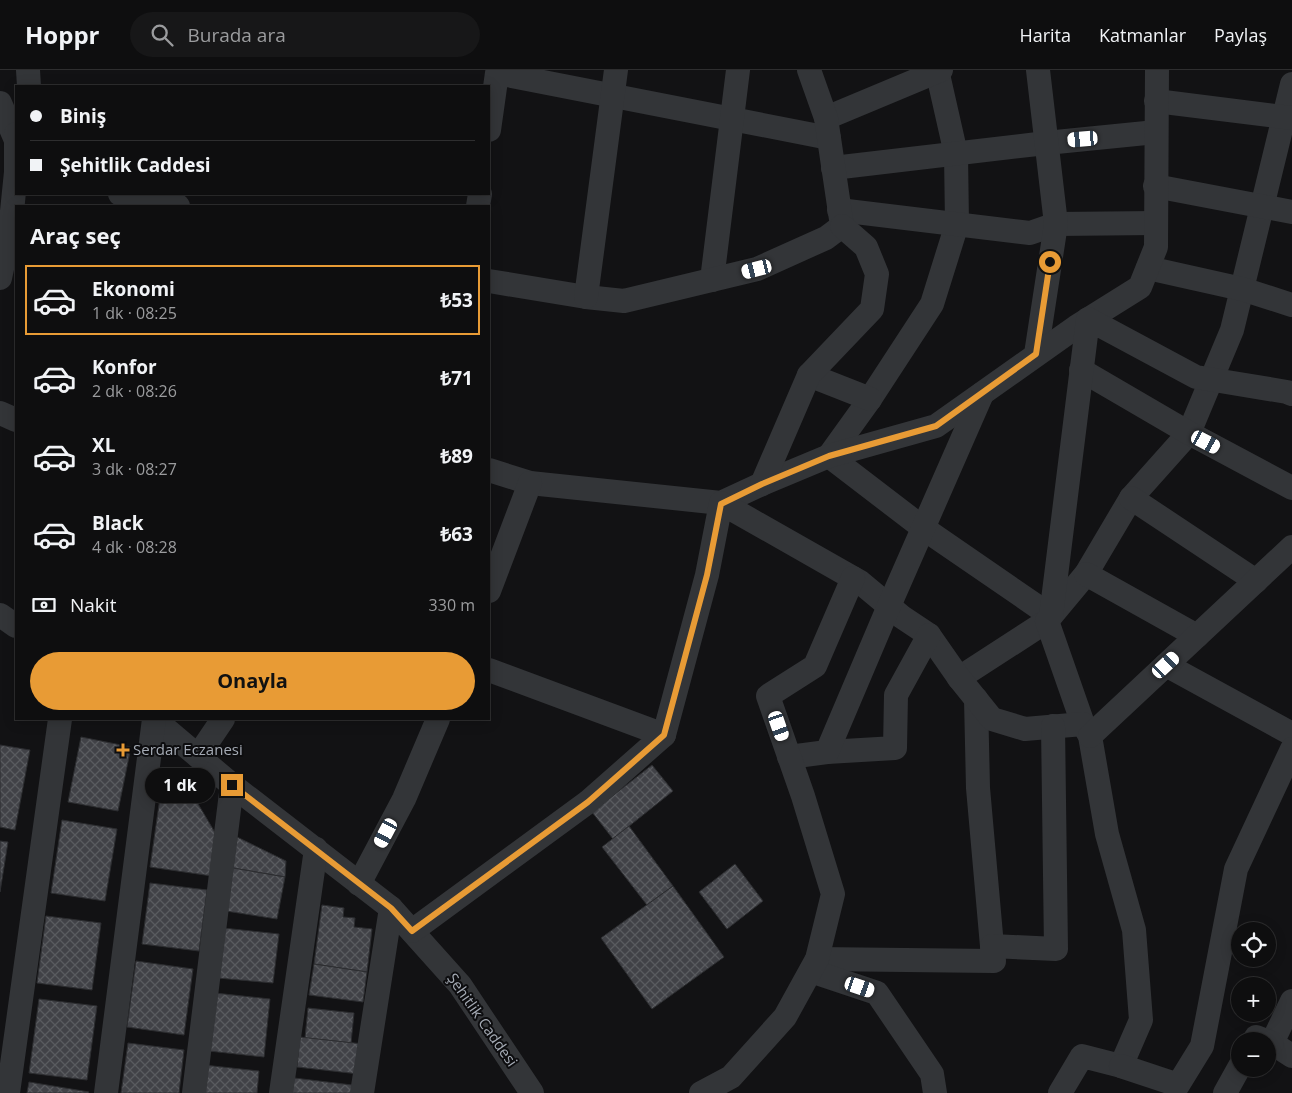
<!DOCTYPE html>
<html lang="tr">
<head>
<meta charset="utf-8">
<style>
  body { margin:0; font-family:"Open Sans",sans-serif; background:#171718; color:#f1f3f6; height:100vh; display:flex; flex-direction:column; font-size:19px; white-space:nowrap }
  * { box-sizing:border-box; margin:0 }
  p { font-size:16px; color:#9b9c9e }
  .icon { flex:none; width:28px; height:28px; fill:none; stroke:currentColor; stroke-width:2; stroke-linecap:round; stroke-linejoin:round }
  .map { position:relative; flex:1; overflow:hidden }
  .drawer { position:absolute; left:15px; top:135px; width:475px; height:515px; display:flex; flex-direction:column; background:#0e0e0f; border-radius:0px; box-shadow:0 2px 12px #0003,0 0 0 1px #2e2e2f }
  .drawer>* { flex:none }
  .hud { position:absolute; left:15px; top:15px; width:475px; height:110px; border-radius:0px; box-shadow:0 2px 12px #0003,0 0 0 1px #2e2e2f; display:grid; align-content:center; height:110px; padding:0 15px; background:#0e0e0f }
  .tools { position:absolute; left:1231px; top:852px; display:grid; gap:10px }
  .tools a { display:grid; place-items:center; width:45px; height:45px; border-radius:50%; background:#0e0e0f; box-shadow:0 2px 12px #0003,0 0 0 1px #2e2e2f; font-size:25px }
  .end { position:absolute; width:22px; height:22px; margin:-11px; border:6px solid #e89b35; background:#111; box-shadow:0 0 0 2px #111 }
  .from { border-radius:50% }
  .bubble { position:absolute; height:35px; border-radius:18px; background:#0e0e0f; box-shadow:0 2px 12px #0003,0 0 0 1px #2e2e2f; font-size:16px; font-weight:700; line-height:35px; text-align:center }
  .car { position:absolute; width:15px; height:30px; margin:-15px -8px; border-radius:6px; box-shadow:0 0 4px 1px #0007; background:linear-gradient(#fff 24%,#345 0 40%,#fff 0 76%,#345 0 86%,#fff 0) }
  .hud b { display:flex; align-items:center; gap:18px; height:48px; font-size:19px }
  .hud b+b { border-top:1px solid #2e2e2f }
  .hud i { width:12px; height:12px; background:#f1f3f6 }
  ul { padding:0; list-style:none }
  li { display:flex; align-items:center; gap:15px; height:70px; margin:0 10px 8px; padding:0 5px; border:2px solid transparent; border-radius:0px }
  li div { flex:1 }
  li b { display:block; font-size:19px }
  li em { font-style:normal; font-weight:700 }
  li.selected { border-color:#e89b35 }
  li>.icon { width:45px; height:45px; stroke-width:1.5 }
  h2 { padding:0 15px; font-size:22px; line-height:60px }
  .pay { display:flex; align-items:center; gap:12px; height:55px; padding:0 15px; font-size:19px }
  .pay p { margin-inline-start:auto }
  .primary-button { display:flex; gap:10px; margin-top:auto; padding:10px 15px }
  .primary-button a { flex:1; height:58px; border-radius:30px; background:#e89b35; color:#111; font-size:20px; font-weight:700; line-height:58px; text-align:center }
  header { display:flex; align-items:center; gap:30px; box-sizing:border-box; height:70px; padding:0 25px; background:#0e0e0f; border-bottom:1px solid #2e2e2f }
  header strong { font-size:24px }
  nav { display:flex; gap:28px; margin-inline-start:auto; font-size:18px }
  .search { width:350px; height:45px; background:#171718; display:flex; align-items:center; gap:12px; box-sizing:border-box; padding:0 18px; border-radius:28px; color:#9b9c9e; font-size:19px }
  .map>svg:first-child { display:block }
  .building { fill:url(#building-cross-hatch); stroke:#2c2d30 }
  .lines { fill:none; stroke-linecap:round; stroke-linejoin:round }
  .minor { stroke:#333538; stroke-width:24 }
  .route { stroke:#e89b35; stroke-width:6 }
  .poi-dot { fill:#e89b35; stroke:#0d0d0f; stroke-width:2 }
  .labels { text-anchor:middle; stroke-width:4; stroke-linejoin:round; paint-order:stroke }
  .poi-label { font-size:15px; fill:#a4aab4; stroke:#0d0d0f; text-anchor:start }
  .street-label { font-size:15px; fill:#a4aab4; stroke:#0d0d0f }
</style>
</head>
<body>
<header>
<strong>Hoppr</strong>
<div class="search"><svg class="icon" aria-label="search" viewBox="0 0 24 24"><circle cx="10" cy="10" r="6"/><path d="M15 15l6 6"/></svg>Burada ara</div>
<nav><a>Harita</a><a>Katmanlar</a><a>Paylaş</a></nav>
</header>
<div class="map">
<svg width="1292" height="1023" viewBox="0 0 1292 1023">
  <defs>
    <pattern id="building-cross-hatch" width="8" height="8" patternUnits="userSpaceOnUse" patternTransform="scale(1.25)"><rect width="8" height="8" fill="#414247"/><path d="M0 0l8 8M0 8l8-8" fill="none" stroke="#595b5f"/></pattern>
  </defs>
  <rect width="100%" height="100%" fill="#121214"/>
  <g class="building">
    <path d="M81,667L131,677L118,741L68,732Z"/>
    <path d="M0,675L30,680L15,760L0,757Z"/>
    <path d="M652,695L673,721L613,769L592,742Z"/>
    <path d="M162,714L194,727L217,766L212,806L150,797Z"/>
    <path d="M62,750L117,759L105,831L51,823Z"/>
    <path d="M629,756L673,816L647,835L602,777Z"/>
    <path d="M237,767L286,791L285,807L233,798Z"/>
    <path d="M0,771L8,772L0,822Z"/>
    <path d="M735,794L763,831L727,859L699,822Z"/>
    <path d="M233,798L285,807L277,849L226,841Z"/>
    <path d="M150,813L207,820L199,881L142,874Z"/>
    <path d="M673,816L724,887L652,939L601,868Z"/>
    <path d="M322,835L344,838L343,847L355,848L354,857L372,859L367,902L314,894Z"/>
    <path d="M46,846L101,853L92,920L37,913Z"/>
    <path d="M223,858L279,864L273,913L218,908Z"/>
    <path d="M136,891L193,899L184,965L127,957Z"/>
    <path d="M314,894L367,902L363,932L309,925Z"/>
    <path d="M215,923L270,929L264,987L209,981Z"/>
    <path d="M39,929L97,936L87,1010L29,1003Z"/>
    <path d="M308,938L354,943L351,973L305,968Z"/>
    <path d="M300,967L363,974L359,1004L297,997Z"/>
    <path d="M128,973L184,980L179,1023H121Z"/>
    <path d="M204,995L259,1001L257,1023H201Z"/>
    <path d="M294,1008L352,1015L351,1023H292Z"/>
    <path d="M29,1012L89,1022L88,1023H27Z"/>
  </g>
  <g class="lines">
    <g class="minor">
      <path d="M28,0L29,16"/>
      <path d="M937,0L956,84L957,154L932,234L870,329L829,386L923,458L1051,546L1086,504L1131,428L1189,363L1232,260L1292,14"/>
      <path d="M1156,31L1292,48"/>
      <path d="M0,33L15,68"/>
      <path d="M826,48L941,0"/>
      <path d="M489,60L497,3L829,68"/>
      <path d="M833,98L1046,73L1156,62"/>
      <path d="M1155,116L1292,142"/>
      <path d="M120,124L178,136"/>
      <path d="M478,136L480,124"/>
      <path d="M839,140L1030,163L1056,154L1156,153"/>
      <path d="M1148,198L1242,219L1292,235"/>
      <path d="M0,208L10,161L16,102V64"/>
      <path d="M712,210L738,0"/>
      <path d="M489,211L586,227L624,231L757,199L826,168L842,156L826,48L809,0"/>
      <path d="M586,227L616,0"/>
      <path d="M1036,284L1056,154L1038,0"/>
      <path d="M1081,300L1189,363L1292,418"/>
      <path d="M809,305L870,329"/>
      <path d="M0,343L16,350"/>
      <path d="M489,400L530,413L721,433L762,414L829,386L936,356L1076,257L1140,217L1156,177L1157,0"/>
      <path d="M762,414L809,305L872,239L877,204L866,177L842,156"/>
      <path d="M1131,428L1256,511"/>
      <path d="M1086,504L1197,566"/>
      <path d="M489,521L530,413"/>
      <path d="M0,545L16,556"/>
      <path d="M1166,595L1292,664"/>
      <path d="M959,608L1047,551"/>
      <path d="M976,629L978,718L992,876"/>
      <path d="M154,649L232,715L391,838L460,915L532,1023"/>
      <path d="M1083,654L1047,551L1051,546L1088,249L1196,307L1287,322L1292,324"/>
      <path d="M664,665L707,505L721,433L860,512L902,547L929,565L959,608L992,649L1025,659L1083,654L1090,666L1107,764L1134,860L1141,950L1121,996L1082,986L1060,1023"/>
      <path d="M1090,666L1292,477"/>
      <path d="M827,682L895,678L896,625L929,565"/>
      <path d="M198,686L223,649"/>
      <path d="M789,687L827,682L889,536L982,324"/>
      <path d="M359,814L404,729L438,649"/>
      <path d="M412,861L588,732L664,665L489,600"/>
      <path d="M817,889L994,891L992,876L1056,879L1053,656"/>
      <path d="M811,901L877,923L932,1004L935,1023"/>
      <path d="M1292,931L1272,973L1292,986"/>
      <path d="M1254,971L1256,967L1272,973"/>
      <path d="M1121,996L1178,1015L1202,976L1236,799L1292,679"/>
      <path d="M8,1023L60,649"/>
      <path d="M106,1023L154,649"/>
      <path d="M194,1023L232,715"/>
      <path d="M281,1023L316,779"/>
      <path d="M362,1023L391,838"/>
      <path d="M701,1023L731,1007L785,947L817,889L833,824L803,726L768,626L815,596L853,508"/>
      <path d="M1225,1023L1240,996"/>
    </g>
  </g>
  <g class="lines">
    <path class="route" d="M232,715L391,838L412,861L588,732L664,665L707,505L721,434L762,414L829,386L936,356L1036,284L1050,192"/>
  </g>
  <path class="poi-dot" d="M120.5 672.5h5v5h5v5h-5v5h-5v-5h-5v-5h5z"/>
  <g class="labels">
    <g class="poi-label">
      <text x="133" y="685">Serdar Eczanesi</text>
    </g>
    <g class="street-label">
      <text transform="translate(482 950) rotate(55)" y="5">Şehitlik Caddesi</text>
    </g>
  </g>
</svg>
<div class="tools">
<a><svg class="icon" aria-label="locate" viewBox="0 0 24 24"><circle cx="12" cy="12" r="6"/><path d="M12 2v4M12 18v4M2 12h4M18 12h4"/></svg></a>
<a>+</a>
<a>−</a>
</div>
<i class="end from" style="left:1050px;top:192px"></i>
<i class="end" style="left:232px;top:715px"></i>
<div class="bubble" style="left:145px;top:698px;width:70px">1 dk</div>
<i class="car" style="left:1083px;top:69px;rotate:265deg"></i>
<i class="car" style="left:757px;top:199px;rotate:256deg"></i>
<i class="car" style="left:1206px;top:372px;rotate:118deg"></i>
<i class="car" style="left:1166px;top:595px;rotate:47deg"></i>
<i class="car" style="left:779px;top:656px;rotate:161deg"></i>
<i class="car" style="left:386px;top:763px;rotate:208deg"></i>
<i class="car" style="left:860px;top:917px;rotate:109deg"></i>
<div class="hud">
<b><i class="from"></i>Biniş</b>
<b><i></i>Şehitlik Caddesi</b>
</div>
<section class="drawer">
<h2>Araç seç</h2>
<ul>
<li class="selected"><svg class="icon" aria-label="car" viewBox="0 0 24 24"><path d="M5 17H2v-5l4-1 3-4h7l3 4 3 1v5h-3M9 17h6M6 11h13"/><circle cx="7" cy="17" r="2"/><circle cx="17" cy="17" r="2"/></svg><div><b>Ekonomi</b><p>1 dk · 08:25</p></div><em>₺53</em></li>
<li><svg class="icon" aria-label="car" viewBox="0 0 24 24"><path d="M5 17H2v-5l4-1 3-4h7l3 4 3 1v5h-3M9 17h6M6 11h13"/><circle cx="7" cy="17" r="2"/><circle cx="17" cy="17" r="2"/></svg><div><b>Konfor</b><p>2 dk · 08:26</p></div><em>₺71</em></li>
<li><svg class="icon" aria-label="car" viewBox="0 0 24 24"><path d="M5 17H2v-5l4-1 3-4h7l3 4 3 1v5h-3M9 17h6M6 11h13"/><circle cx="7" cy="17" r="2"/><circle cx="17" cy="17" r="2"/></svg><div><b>XL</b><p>3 dk · 08:27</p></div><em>₺89</em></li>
<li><svg class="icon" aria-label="car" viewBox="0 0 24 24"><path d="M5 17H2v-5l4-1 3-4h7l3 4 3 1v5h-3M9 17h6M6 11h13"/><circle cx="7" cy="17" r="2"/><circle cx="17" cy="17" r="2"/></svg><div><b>Black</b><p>4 dk · 08:28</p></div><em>₺63</em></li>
</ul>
<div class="pay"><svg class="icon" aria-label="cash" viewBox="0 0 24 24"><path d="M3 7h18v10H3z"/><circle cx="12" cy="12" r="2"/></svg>Nakit<p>330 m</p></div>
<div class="primary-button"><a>Onayla</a></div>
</section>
</div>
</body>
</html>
